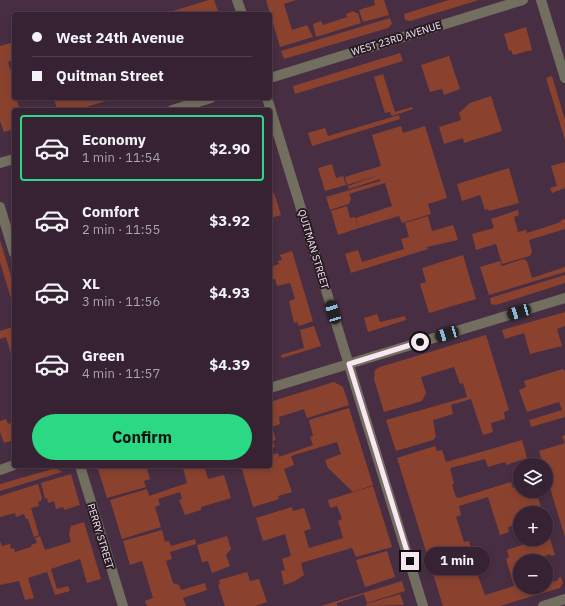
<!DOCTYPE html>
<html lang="en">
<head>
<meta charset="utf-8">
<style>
  body { margin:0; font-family:"IBM Plex Sans",sans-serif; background:#412f3e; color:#f1f3f6; height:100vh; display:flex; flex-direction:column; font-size:15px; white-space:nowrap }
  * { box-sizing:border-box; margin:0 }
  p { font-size:13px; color:#aaa4ac }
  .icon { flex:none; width:22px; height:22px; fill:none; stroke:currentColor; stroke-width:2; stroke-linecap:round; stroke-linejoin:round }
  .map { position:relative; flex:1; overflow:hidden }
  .panel { position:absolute; left:12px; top:108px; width:260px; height:360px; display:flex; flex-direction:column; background:#362232; border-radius:4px; box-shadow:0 2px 6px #0003,0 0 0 1px #503f4d }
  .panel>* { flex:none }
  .hud { position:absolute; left:12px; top:12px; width:260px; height:88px; border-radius:4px; box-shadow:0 2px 6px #0003,0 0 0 1px #503f4d; display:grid; align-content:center; height:88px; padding:0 20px; background:#362232 }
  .fabs { position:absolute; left:513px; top:458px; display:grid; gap:8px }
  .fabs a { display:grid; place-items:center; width:40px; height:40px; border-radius:50%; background:#362232; box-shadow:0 2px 6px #0003,0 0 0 1px #503f4d; font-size:20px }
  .end { position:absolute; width:18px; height:18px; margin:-9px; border:5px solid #f8e6f3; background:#111; box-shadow:0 0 0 2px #111 }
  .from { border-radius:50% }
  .bubble { position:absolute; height:28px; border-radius:14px; background:#362232; box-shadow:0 2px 6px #0003,0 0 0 1px #503f4d; font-size:13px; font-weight:700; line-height:28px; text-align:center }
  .car { position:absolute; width:12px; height:24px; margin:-12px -6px; border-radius:5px; box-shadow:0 0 3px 1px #0007; background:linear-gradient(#222 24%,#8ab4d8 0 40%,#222 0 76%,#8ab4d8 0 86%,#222 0) }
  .hud b { display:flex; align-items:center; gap:14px; height:38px; font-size:15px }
  .hud b+b { border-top:1px solid #503f4d }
  .hud i { width:10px; height:10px; background:#f1f3f6 }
  ul { padding:7px 0 0; list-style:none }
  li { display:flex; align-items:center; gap:12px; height:66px; margin:0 8px 6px; padding:0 12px; border:2px solid transparent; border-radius:4px }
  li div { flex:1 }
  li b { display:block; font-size:15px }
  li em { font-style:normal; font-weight:700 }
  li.selected { border-color:#2bd884 }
  li>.icon { width:36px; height:36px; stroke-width:1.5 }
  .button { display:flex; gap:8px; margin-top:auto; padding:8px 20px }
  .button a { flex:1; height:46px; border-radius:24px; background:#2bd884; color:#111; font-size:16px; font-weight:700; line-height:46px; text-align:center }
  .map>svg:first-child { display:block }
  .green { fill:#8a422f }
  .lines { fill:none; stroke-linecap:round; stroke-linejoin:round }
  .minor { stroke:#736f60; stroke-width:10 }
  .route { stroke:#f8e6f3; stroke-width:5 }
  .labels { text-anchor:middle; stroke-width:4; stroke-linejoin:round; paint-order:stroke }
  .street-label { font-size:10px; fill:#f8e6f3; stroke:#271b24 }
</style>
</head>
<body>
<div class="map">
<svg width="565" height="606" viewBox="0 0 565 606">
  <rect width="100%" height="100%" fill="#482e42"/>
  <g class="green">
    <path d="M209,0H214L219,14H163Z"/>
    <path d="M266,0H296L284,4L292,30L307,25L313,37L280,47Z"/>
    <path d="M374,0H384L389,15L363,22L359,10L375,5Z"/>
    <path d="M449,0H479L410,21L405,20L404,14Z"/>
    <path d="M354,11L355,13H358L361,23L316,37L313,24L321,21L323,25L347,17L346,14Z"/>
    <path d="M390,18L392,24L388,28L284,59L281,51Z"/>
    <path d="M526,27L532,50L513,55L511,50L509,51L504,34Z"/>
    <path d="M14,42V60L8,62L14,80V98H16L20,110H14V129L4,132L0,121V46Z"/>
    <path d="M400,53L403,61L295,94L293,86Z"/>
    <path d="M449,56L460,89L444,95L442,89L430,92L421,65Z"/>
    <path d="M383,74L395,112L412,107L413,109L392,116L390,112L385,113L374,77Z"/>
    <path d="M552,76L565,120V140L546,78Z"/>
    <path d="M491,96L502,131L464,143L463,138L444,144L439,127L461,120L459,113L470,103Z"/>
    <path d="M54,98H112V99L77,110H57Z"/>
    <path d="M399,115L400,119L312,146L308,133L325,128L328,136Z"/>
    <path d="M401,126L403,133L425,126L447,198L428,204L431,214L402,223L399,216L359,228L356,218L392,206L385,183L349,194L351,199L349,204L330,210L326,197L380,181V179L349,189L348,186L379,175L347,185L345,177L381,166L372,135Z"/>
    <path d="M565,162V188L552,193L550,188L557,186L551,166Z"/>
    <path d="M332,164L336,178L343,176L346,185L325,191L318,168Z"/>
    <path d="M509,168L519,203L489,211L488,209L485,210L480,195L462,201L457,184Z"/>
    <path d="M274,193L281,215L271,218L270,194Z"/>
    <path d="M347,206L350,218L355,217L359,228L338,235L331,211Z"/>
    <path d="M518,210L519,215L514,217L518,232L526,230L527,233L561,222V220L565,219V229L529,240L532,252L530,256L502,264L496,244L476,250L472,234L494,228L491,219Z"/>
    <path d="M428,216L432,231L453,225L458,240L427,247L428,249L351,273L345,254L358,250L362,262L404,249L401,239L409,237L405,223Z"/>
    <path d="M0,240L14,286L13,305L0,262Z"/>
    <path d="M292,251L313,321L299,326L297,322L294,323L289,301L295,299L290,283L277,286L275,279H270V267L279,264L278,261L282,260L280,255Z"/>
    <path d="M463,255L476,299L429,313L420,284L426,282L422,268Z"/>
    <path d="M523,259L527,261L532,278L565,267V272L489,295L480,267L500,261L502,266Z"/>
    <path d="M565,275V283L496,305L491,304L490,298Z"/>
    <path d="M565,312V326L557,329L562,346L530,354L524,333L505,339L502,330Z"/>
    <path d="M377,314L380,322L405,316L406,320L368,332L364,318Z"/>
    <path d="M314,326L321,346L282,358L281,355L304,348L300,330Z"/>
    <path d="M13,327L14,330V365L6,337L0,339V331Z"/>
    <path d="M486,335L509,410L504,412L505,419L491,423L493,432L483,435L471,399L451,405L453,414L433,420L436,437L433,440L396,451L386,420L467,397L463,383L460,384L454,367L421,377L426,393L422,401L384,412L374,379L375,370L380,367Z"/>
    <path d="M563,369L565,371V417L531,427L529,420L562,410L559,402L527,412L519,390L526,387L524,381Z"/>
    <path d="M334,382L343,387L349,405L307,418L304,409L279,417L280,424L272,427L276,440L273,441L275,447L270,448V402Z"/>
    <path d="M349,408L373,485L353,492L328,468L325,460L341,454L337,442L291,456L294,465L284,469L292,492L278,496L279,499L253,507L241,466H270V455L278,453L279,457L313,445L310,437L313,436L309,420Z"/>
    <path d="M6,419L8,424L14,422V440L4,443L0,432V421Z"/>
    <path d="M565,435V537L546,475V465H543L539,451L565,443L562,436Z"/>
    <path d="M522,440L527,458L506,465L505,462L488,467L485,459L450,468L454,484L452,485L456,497L459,498L511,482L513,488L520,486V491H536L543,513H520V524L508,527L509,532L500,535L488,497L459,506L461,515L456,517L464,542L469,541L476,564L474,565L485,595L514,586L506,559L509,557L507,550L539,539H546V537L549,536L555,555L551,556L550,554L531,561H520V587H546V584L558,580V578L561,577L563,583L560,588L500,606H443L397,458L435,446L437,451L442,450L446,462Z"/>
    <path d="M97,466H146L150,479L144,481L146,487L107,498Z"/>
    <path d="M191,466H204L208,479L224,475L231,498L201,507V510L185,515L179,500L182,499L180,492L158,499L160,505L155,507L161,527L122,539L110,500L147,489L149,496L187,483L183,468Z"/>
    <path d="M56,468L62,472L0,491V484Z"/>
    <path d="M71,474L80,505L64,510L63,507L56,509L54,501L48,503L47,498L45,499L41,483Z"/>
    <path d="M38,484L42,498L41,501L38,502L39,506L31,508L39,535L34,537L28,519H26L24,514L16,517L15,513L0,517V496Z"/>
    <path d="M373,486L392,547L356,557L352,548L301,563L304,575L295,581L284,585L281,571L285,570L282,559L291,556L285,534L263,541L256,518L292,507L293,511L304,508L311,529L304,531L309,548L343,538L338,521L342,519L337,506L330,508L328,500Z"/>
    <path d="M84,522L101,579L87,583L80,559L51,569L57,589L68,586L70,591L55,595L47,572L28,578L34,598L25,600L19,581L0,585V541L2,546L10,544L11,549L14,548L15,552L31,547V545L37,543L35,538L40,536L45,550L71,542L69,534L71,526Z"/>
    <path d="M162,530L165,542L169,541L171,546L195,539L196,544L170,552L172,559L166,561L173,583L179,585L181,590L205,583L207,590L183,598L186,606H147L145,601L153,598L142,561L130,565L123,541Z"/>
    <path d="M227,536L231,549L226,555L230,566L212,573L208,561L202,562L197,545Z"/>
    <path d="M387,551L395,577L365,587L356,560Z"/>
    <path d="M247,572L250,581L259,579L267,602L255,606H225L218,585L220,584L219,580Z"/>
    <path d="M402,581L405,591L367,603L364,594L337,603V606H321Z"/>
    <path d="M400,594L404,605L367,606L366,604Z"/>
  </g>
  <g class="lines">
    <g class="minor">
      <path d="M237,0L242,14"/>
      <path d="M541,0L565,78"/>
      <path d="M270,78L523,0"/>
      <path d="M267,98L423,606"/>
      <path d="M172,110L211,98"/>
      <path d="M0,163L14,159"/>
      <path d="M0,207L14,253"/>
      <path d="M270,388L565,298"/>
      <path d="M80,466L123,606"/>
      <path d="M0,470L14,465"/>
      <path d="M543,606L565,599"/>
    </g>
  </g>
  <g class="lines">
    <path class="route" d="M410,561L349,364L420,342"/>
  </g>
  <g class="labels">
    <g class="street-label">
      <text transform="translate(396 38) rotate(-17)" y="4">WEST 23RD AVENUE</text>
      <text transform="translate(314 249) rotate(73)" y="4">QUITMAN STREET</text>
      <text transform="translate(101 536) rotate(73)" y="4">PERRY STREET</text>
    </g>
  </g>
</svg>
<div class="fabs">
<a><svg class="icon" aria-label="layers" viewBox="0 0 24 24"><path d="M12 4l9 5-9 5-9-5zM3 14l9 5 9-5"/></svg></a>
<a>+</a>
<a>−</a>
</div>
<i class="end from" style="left:420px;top:342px"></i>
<i class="end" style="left:410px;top:561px"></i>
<div class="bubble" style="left:424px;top:547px;width:66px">1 min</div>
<i class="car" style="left:333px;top:312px;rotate:343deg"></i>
<i class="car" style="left:519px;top:312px;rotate:253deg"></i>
<i class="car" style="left:447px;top:334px;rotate:253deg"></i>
<div class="hud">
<b><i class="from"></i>West 24th Avenue</b>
<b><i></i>Quitman Street</b>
</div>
<section class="panel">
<ul>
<li class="selected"><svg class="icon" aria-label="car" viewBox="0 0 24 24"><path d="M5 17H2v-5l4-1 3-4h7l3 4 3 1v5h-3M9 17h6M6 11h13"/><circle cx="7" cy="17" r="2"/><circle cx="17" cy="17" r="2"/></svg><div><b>Economy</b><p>1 min · 11:54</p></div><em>$2.90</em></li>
<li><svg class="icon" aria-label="car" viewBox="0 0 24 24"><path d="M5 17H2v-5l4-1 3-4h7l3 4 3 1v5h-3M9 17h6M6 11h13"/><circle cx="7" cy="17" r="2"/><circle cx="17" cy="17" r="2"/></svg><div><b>Comfort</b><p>2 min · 11:55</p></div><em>$3.92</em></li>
<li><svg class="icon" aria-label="car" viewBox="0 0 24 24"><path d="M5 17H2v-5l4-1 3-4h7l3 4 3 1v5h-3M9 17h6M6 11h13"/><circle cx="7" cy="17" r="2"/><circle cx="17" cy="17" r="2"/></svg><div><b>XL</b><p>3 min · 11:56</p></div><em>$4.93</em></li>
<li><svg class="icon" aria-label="car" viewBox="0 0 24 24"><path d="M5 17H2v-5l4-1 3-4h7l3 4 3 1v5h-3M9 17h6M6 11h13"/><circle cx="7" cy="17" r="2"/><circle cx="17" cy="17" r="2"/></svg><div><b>Green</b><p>4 min · 11:57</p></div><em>$4.39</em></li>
</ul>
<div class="button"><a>Confirm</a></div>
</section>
</div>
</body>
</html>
